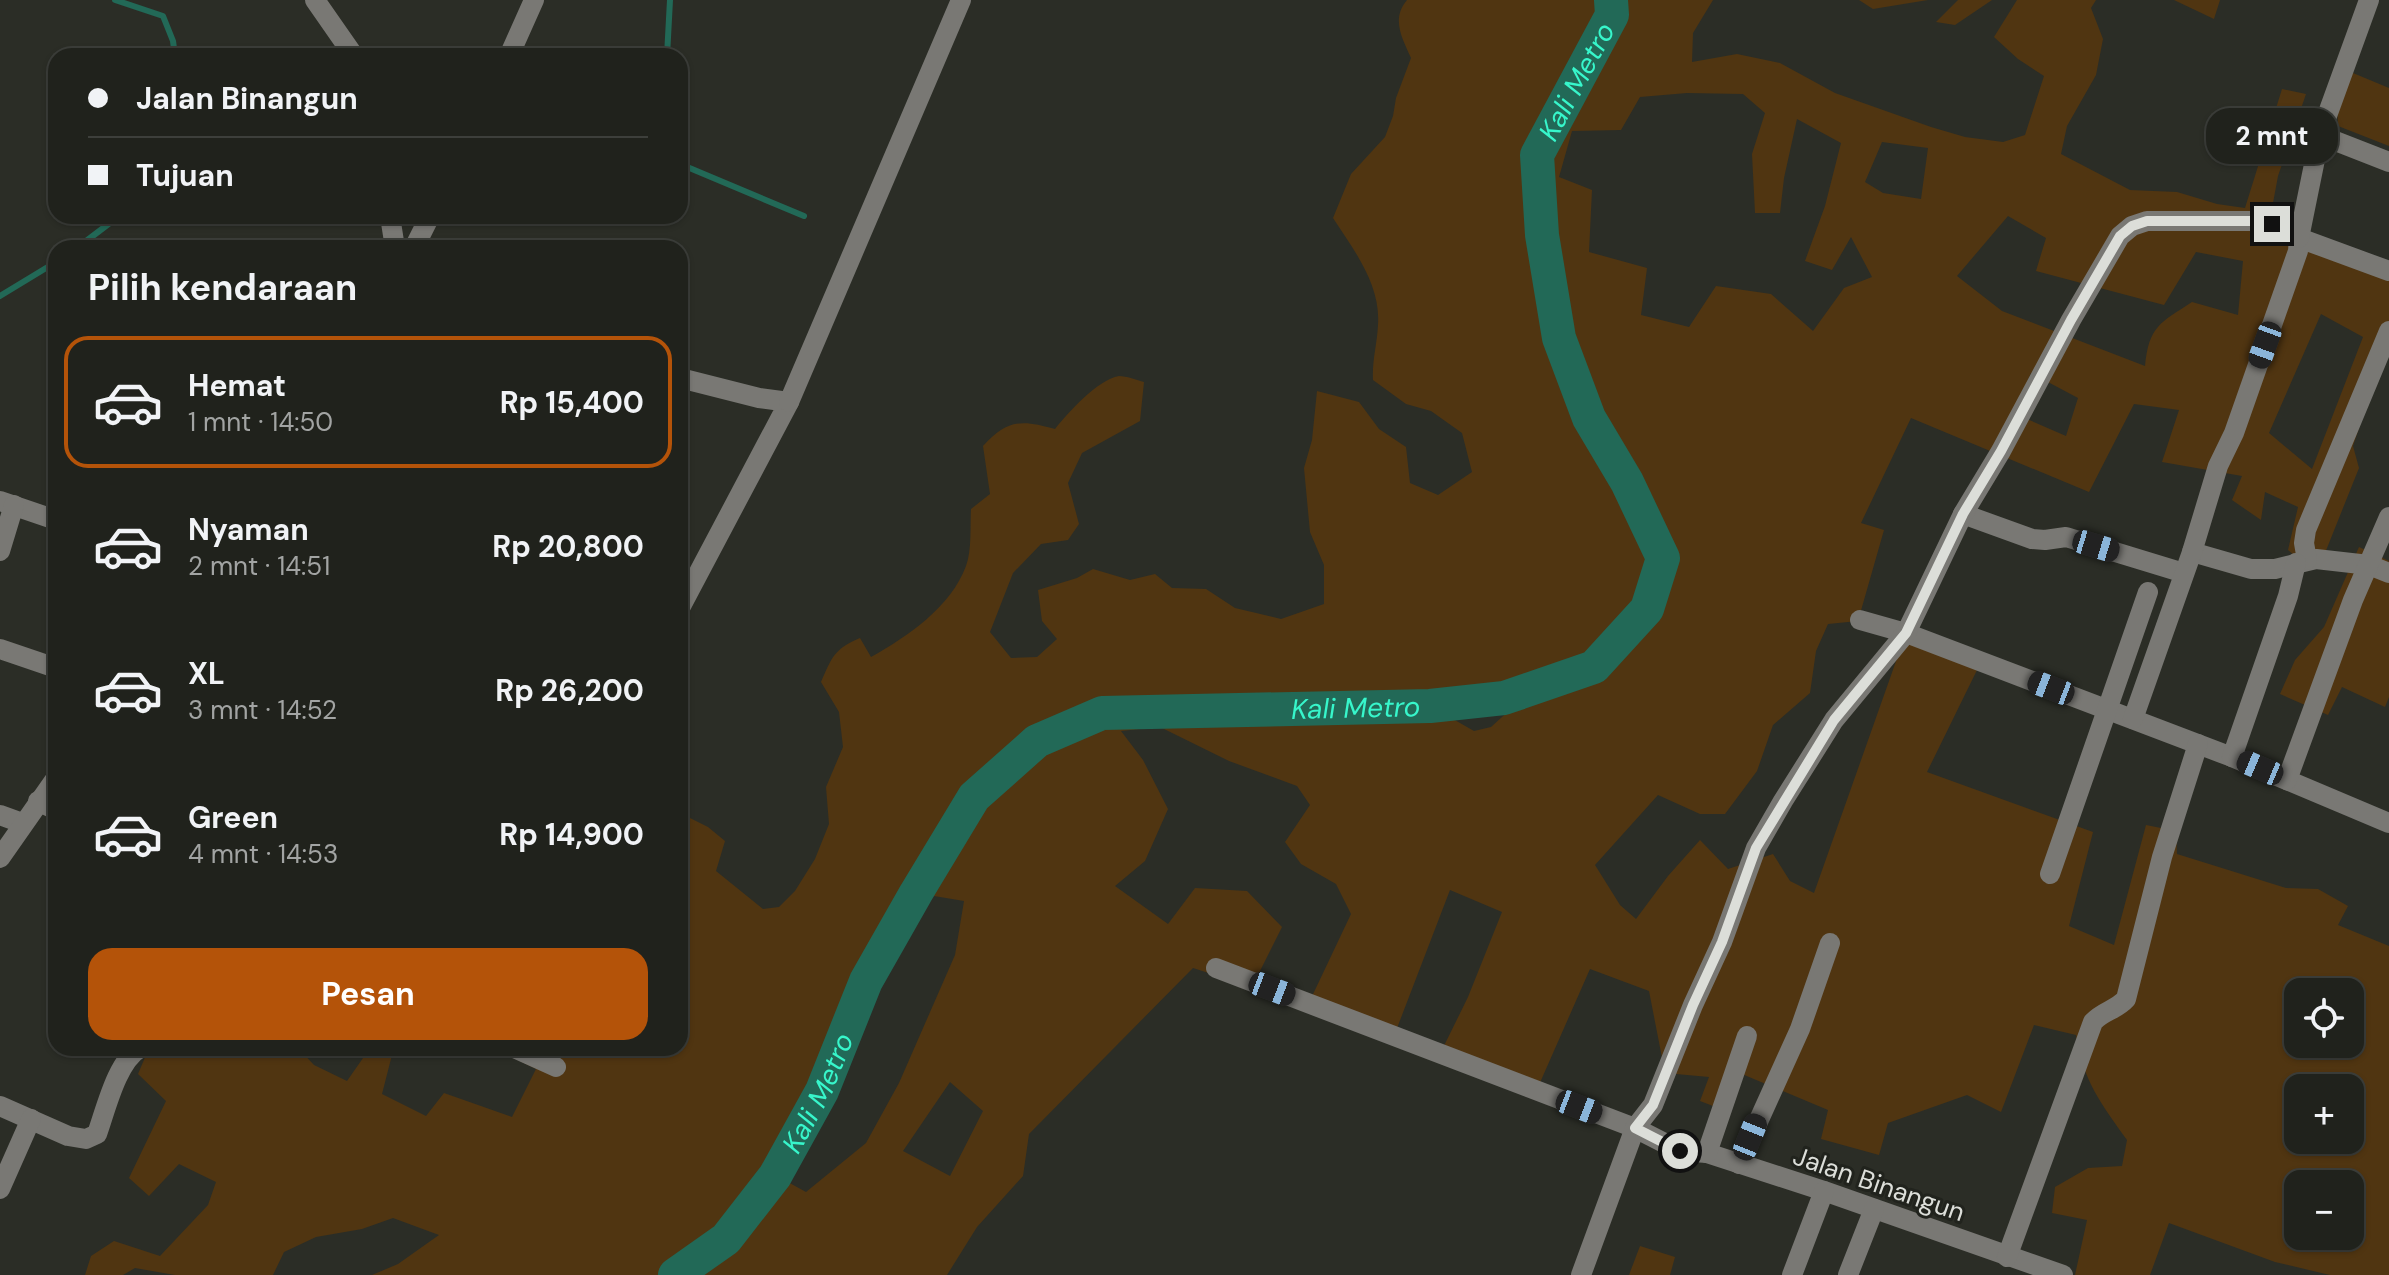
<!DOCTYPE html>
<html lang="id">
<head>
<meta charset="utf-8">
<style>
  body { margin:0; font-family:"DM Sans",sans-serif; background:#282a25; color:#f1f3f6; height:100vh; display:flex; flex-direction:column; font-size:30px; white-space:nowrap }
  * { box-sizing:border-box; margin:0 }
  p { font-size:26px; color:#a2a4a3 }
  .icon { flex:none; width:44px; height:44px; fill:none; stroke:currentColor; stroke-width:2; stroke-linecap:round; stroke-linejoin:round }
  .map { position:relative; flex:1; overflow:hidden }
  .drawer { position:absolute; left:48px; top:240px; width:640px; height:816px; display:flex; flex-direction:column; background:#20221c; border-radius:24px; box-shadow:0 2px 6px #0004,0 0 0 2px #3d3f3b }
  .drawer>* { flex:none }
  .banner { position:absolute; left:48px; top:48px; width:640px; height:176px; border-radius:24px; box-shadow:0 2px 6px #0004,0 0 0 2px #3d3f3b; display:grid; align-content:center; height:176px; padding:0 40px; background:#20221c }
  .tools { position:absolute; left:2284px; top:978px; display:grid; gap:16px }
  .tools a { display:grid; place-items:center; width:80px; height:80px; border-radius:16px; background:#20221c; box-shadow:0 2px 6px #0004,0 0 0 2px #3d3f3b; font-size:40px }
  .end { position:absolute; width:36px; height:36px; margin:-18px; border:10px solid #dcded9; background:#111; box-shadow:0 0 0 4px #111 }
  .from { border-radius:50% }
  .bubble { position:absolute; height:56px; border-radius:24px; background:#20221c; box-shadow:0 2px 6px #0004,0 0 0 2px #3d3f3b; font-size:26px; font-weight:700; line-height:56px; text-align:center }
  .car { position:absolute; width:24px; height:48px; margin:-24px -12px; border-radius:10px; box-shadow:0 0 6px 2px #0007; background:linear-gradient(#222 24%,#8ab4d8 0 40%,#222 0 76%,#8ab4d8 0 86%,#222 0) }
  .banner b { display:flex; align-items:center; gap:28px; height:76px; font-size:30px }
  .banner b+b { border-top:2px solid #3d3f3b }
  .banner i { width:20px; height:20px; background:#f1f3f6 }
  ul { padding:0; list-style:none }
  li { display:flex; align-items:center; gap:24px; height:132px; margin:0 16px 12px; padding:0 24px; border:4px solid transparent; border-radius:24px }
  li div { flex:1 }
  li b { display:block; font-size:30px }
  li em { font-style:normal; font-weight:700 }
  li.on { border-color:#b45309 }
  li>.icon { width:72px; height:72px; stroke-width:1.5 }
  h2 { padding:0 40px; font-size:36px; line-height:96px }
  .action { display:flex; gap:16px; margin-top:auto; padding:16px 40px }
  .action a { flex:1; height:92px; border-radius:24px; background:#b45309; color:#fff; font-size:32px; font-weight:700; line-height:92px; text-align:center }
  .map>svg:first-child { display:block }
  .green { fill:#503511; fill-rule:evenodd }
  .lines { fill:none; stroke-linecap:round; stroke-linejoin:round }
  .stream { stroke:#226957; stroke-width:6 }
  .river { stroke:#226957; stroke-width:34 }
  .minor { stroke:#797874; stroke-width:20 }
  .route { stroke:#dcded9; stroke-width:10 }
  .labels { text-anchor:middle; stroke-width:6; stroke-linejoin:round; paint-order:stroke }
  .street-label { font-size:26px; fill:#dcded9; stroke:#21231d }
  .water-label { font-size:28px; font-style:italic; fill:#37f6cb; stroke:#21231d }
</style>
</head>
<body>
<div class="map">
<svg width="2389" height="1275" viewBox="0 0 2389 1275">
  <rect width="100%" height="100%" fill="#2b2d26"/>
  <g class="green">
    <path d="M1407,0H1713L1693,33L1692,62L1737,54L1780,63L1835,93L1931,127L1965,137L2003,142L2025,135L2044,76L2018,59L1994,37L2017,0H2096L2091,8L2103,39L2096,75L2067,126L2061,154L2130,190L2177,192L2217,204L2245,208L2282,89L2306,94L2278,176L2270,219L2389,269V350L2384,353L2353,446L2359,468L2319,568L2303,563L2288,550L2298,507L2265,492L2261,520L2232,500L2242,476L2162,462L2179,410L2134,404L2089,492L1911,418L1861,523L1884,530L1858,621L1828,624L1816,651L1810,693L1773,725L1757,771L1725,814H1700L1658,795L1595,865L1620,905L1636,919L1668,876L1700,840L1728,869L1773,854L1790,881L1814,893L1906,633L1978,668L1927,772L2093,832L2069,926L2114,945L2146,825L2176,831L2177,854L2286,888L2318,889L2348,906L2338,925L2389,946V1275H2330L2275,1262L2169,1223L2150,1275H2075L2087,1220L2052,1213L2055,1187L2088,1168L2122,1166L2127,1140C2102,1105 2082,1079 2076,1035L2034,1025L2001,1112L1967,1095L1888,1123L1879,1155L1821,1139L1828,1110L1742,1074L1726,1111L1700,1101L1709,1077L1665,1073L1649,991L1590,969L1535,1094L1438,1058L1468,997L1502,912L1450,890L1394,1036L1306,1009L1351,914L1336,884L1301,864L1285,842L1310,805L1297,786L1229,761L1160,727L1121,731L1143,760L1168,809L1145,861L1115,886L1168,924L1195,888L1247,891L1282,927L1252,987L1193,968L1029,1134L1023,1176L977,1227L947,1275H372L398,1264L439,1235L393,1218L362,1229L316,1237L284,1252L273,1275H175L135,1268L123,1275H85L91,1256L114,1241L160,1256L208,1205L216,1182L179,1164L149,1196L129,1178L166,1101L138,1074L149,1048H298L314,1065L347,1081L370,1048H386L393,1051L382,1094L426,1116L444,1093L512,1117L536,1069L493,1048H680V813L708,827L725,841L716,871L763,909L779,907L795,891L815,859L829,824L826,787L843,747L839,712L821,682C832,657 834,649 860,638L871,657C907,637 951,607 966,566C972,550 970,526 971,509L990,494L983,446C1007,420 1021,419 1055,429C1068,413 1097,380 1119,376C1126,376 1137,380 1144,382L1140,421L1082,453L1068,483L1079,524L1068,540L1041,544L1013,573L990,632L1011,658L1037,657L1057,639L1042,621L1038,590L1077,578L1093,569L1130,580L1155,574L1172,588L1206,589L1235,608L1281,619L1324,604V565L1310,532L1304,468L1312,440L1317,391L1359,402L1379,429L1406,447L1410,483L1438,495L1472,472L1462,433L1431,411L1406,404L1373,380C1372,360 1377,345 1378,325C1381,285 1354,250 1333,218L1351,174L1385,137L1393,116L1396,98L1411,58C1402,38 1391,19 1407,0ZM1687,93L1743,94L1765,113L1752,154L1755,213H1780L1784,178L1797,119L1841,143L1825,206L1805,261L1832,270L1851,237L1872,277L1844,288L1813,331L1771,294L1716,286L1689,327L1641,315L1647,268L1589,252L1592,190L1559,177L1572,131L1621,130L1640,97ZM1882,142L1928,148L1921,199L1883,193L1865,182ZM2008,216L2046,238L2036,271L2164,305L2196,252L2243,261L2238,315L2192,302C2160,323 2149,326 2145,366L2002,311L1957,276ZM2321,314L2363,337L2312,469L2269,433ZM2031,373L2078,398L2066,436L2013,413ZM1534,688L1491,727L1474,731L1432,707L1504,698ZM916,893L964,901L955,955L899,1083L866,1143L806,1192L775,1175L822,1091L866,981ZM2298,992H2350V1044H2298ZM950,1082L983,1111L950,1176L903,1151ZM2298,1088H2350V1140H2298ZM2298,1184H2350V1236H2298Z"/>
    <path d="M1859,0H1928L1873,9Z"/>
    <path d="M1958,0H1992L1955,25L1936,22Z"/>
    <path d="M2174,0H2220L2214,19Z"/>
    <path d="M2353,73L2389,88V146L2338,126L2337,102Z"/>
    <path d="M2359,547L2389,561V697L2385,707L2342,687L2328,715L2280,694L2295,660L2324,627Z"/>
    <path d="M1640,1246L1675,1257L1670,1275H1629Z"/>
  </g>
  <g class="lines">
    <g class="stream">
      <path d="M115,0L163,16L173,41L175,56"/>
      <path d="M667,56L670,0"/>
      <path d="M680,164L804,216"/>
      <path d="M77,248L119,216"/>
      <path d="M0,296L56,262"/>
    </g>
    <path class="river" id="s1" d="M675,1275L726,1239L775,1176L822,1091L866,981L916,893L974,797L1037,741L1102,713L1430,706L1504,698L1594,667L1647,609L1663,558L1627,482L1589,418L1559,338L1542,235L1537,155L1612,15L1611,0"/>
    <g class="minor">
      <path d="M315,0L354,56"/>
      <path d="M509,56L534,0"/>
      <path d="M2320,135L2389,162"/>
      <path d="M390,216L395,248"/>
      <path d="M414,248L430,216"/>
      <path d="M680,378L759,398L789,402L680,608"/>
      <path d="M789,402L961,0"/>
      <path d="M0,501L56,520"/>
      <path d="M1963,514L2032,539L2045,540L2066,537L2184,573"/>
      <path d="M0,551L14,505"/>
      <path d="M2192,552L2251,569H2275L2316,559L2369,565L2389,573"/>
      <path d="M2307,560L2304,543L2306,530L2389,331"/>
      <path d="M1860,620L1906,633L2232,757L2389,823"/>
      <path d="M0,649L56,668"/>
      <path d="M2133,719L2192,552L2218,466L2234,433L2298,251L2299,238L2389,271"/>
      <path d="M2232,757L2288,596L2296,563"/>
      <path d="M2287,780L2353,600L2389,517"/>
      <path d="M38,801L56,810"/>
      <path d="M0,815L22,823"/>
      <path d="M0,858L56,778"/>
      <path d="M2050,874L2148,592"/>
      <path d="M1216,968L1635,1128L1680,1151L1707,1153L1824,1191L2063,1275"/>
      <path d="M514,1048L556,1067"/>
      <path d="M0,1106L68,1136L86,1139L97,1134C106,1109 117,1061 140,1048"/>
      <path d="M1707,1153L1747,1036"/>
      <path d="M1739,1164L1800,1029L1830,943"/>
      <path d="M0,1189L31,1119"/>
      <path d="M2007,1257L2093,1022C2103,1011 2116,1010 2126,999L2162,857L2198,744"/>
      <path d="M1581,1275L1635,1128L1653,1105L1693,1005L1722,942L1756,848L1783,801L1834,720L1906,633L1963,514L2001,451L2071,320L2120,236L2132,226L2147,221H2252L2272,224L2299,238L2320,135L2369,0"/>
      <path d="M1792,1275L1824,1191"/>
      <path d="M1848,1275L1874,1209"/>
    </g>
  </g>
  <g class="lines">
    <path class="route" d="M1680,1151L1635,1128L1653,1105L1693,1005L1722,942L1756,848L1834,720L1906,633L1963,514L2001,451L2071,320L2120,236L2132,226L2147,221H2252L2272,224"/>
  </g>
  <g class="labels">
    <g class="street-label">
      <text transform="translate(1879 1184) rotate(19)" y="9">Jalan Binangun</text>
    </g>
    <g class="water-label">
      <text dy="10" stroke="none"><textPath href="#s1" startOffset="1868">Kali Metro</textPath></text>
      <text dy="10" stroke="none"><textPath href="#s1" startOffset="980">Kali Metro</textPath></text>
      <text dy="10" stroke="none"><textPath href="#s1" startOffset="236">Kali Metro</textPath></text>
    </g>
  </g>
</svg>
<div class="tools">
<a><svg class="icon" aria-label="locate" viewBox="0 0 24 24"><circle cx="12" cy="12" r="6"/><path d="M12 2v4M12 18v4M2 12h4M18 12h4"/></svg></a>
<a>+</a>
<a>−</a>
</div>
<i class="end from" style="left:1680px;top:1151px"></i>
<i class="end" style="left:2272px;top:224px"></i>
<div class="bubble" style="left:2206px;top:108px;width:132px">2 mnt</div>
<i class="car" style="left:2265px;top:345px;rotate:200deg"></i>
<i class="car" style="left:2096px;top:546px;rotate:107deg"></i>
<i class="car" style="left:2051px;top:688px;rotate:291deg"></i>
<i class="car" style="left:2260px;top:768px;rotate:293deg"></i>
<i class="car" style="left:1272px;top:989px;rotate:111deg"></i>
<i class="car" style="left:1579px;top:1107px;rotate:111deg"></i>
<i class="car" style="left:1750px;top:1137px;rotate:22deg"></i>
<div class="banner">
<b><i class="from"></i>Jalan Binangun</b>
<b><i></i>Tujuan</b>
</div>
<section class="drawer">
<h2>Pilih kendaraan</h2>
<ul>
<li class="on"><svg class="icon" aria-label="car" viewBox="0 0 24 24"><path d="M5 17H2v-5l4-1 3-4h7l3 4 3 1v5h-3M9 17h6M6 11h13"/><circle cx="7" cy="17" r="2"/><circle cx="17" cy="17" r="2"/></svg><div><b>Hemat</b><p>1 mnt · 14:50</p></div><em>Rp 15,400</em></li>
<li><svg class="icon" aria-label="car" viewBox="0 0 24 24"><path d="M5 17H2v-5l4-1 3-4h7l3 4 3 1v5h-3M9 17h6M6 11h13"/><circle cx="7" cy="17" r="2"/><circle cx="17" cy="17" r="2"/></svg><div><b>Nyaman</b><p>2 mnt · 14:51</p></div><em>Rp 20,800</em></li>
<li><svg class="icon" aria-label="car" viewBox="0 0 24 24"><path d="M5 17H2v-5l4-1 3-4h7l3 4 3 1v5h-3M9 17h6M6 11h13"/><circle cx="7" cy="17" r="2"/><circle cx="17" cy="17" r="2"/></svg><div><b>XL</b><p>3 mnt · 14:52</p></div><em>Rp 26,200</em></li>
<li><svg class="icon" aria-label="car" viewBox="0 0 24 24"><path d="M5 17H2v-5l4-1 3-4h7l3 4 3 1v5h-3M9 17h6M6 11h13"/><circle cx="7" cy="17" r="2"/><circle cx="17" cy="17" r="2"/></svg><div><b>Green</b><p>4 mnt · 14:53</p></div><em>Rp 14,900</em></li>
</ul>
<div class="action"><a>Pesan</a></div>
</section>
</div>
</body>
</html>
